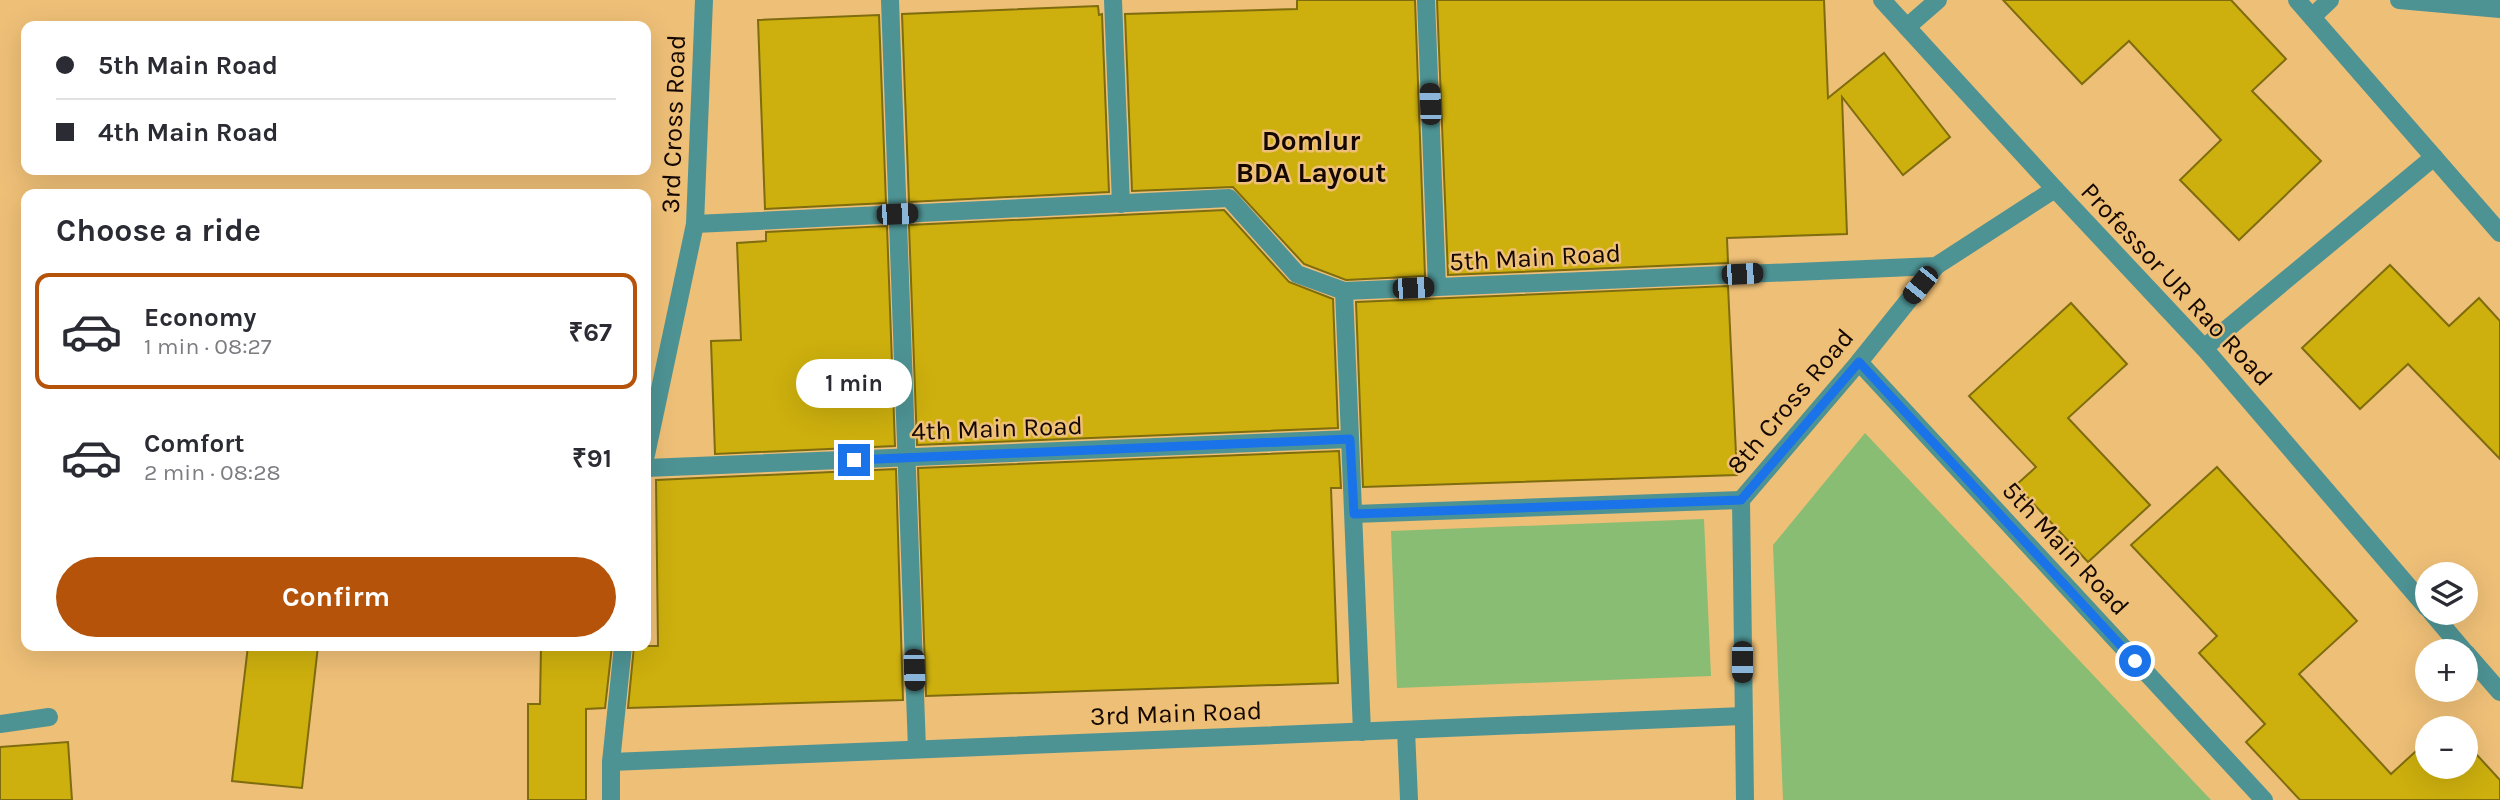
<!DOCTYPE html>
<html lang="en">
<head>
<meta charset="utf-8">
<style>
  body { margin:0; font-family:Karla,sans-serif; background:#f7f7f7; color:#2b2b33; height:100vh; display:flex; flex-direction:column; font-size:26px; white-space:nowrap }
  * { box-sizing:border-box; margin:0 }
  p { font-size:23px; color:#7c7c81 }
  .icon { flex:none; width:38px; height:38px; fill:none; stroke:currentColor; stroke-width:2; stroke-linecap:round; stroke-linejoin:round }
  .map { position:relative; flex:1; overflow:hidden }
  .sheet { position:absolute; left:21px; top:189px; width:630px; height:462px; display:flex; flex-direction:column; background:#fff; border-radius:14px; box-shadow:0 7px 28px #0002 }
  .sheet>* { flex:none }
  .hud { position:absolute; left:21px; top:21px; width:630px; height:154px; border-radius:14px; box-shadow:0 7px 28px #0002; display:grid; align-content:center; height:154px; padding:0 35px; background:#fff }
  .buttons { position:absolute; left:2415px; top:562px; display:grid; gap:14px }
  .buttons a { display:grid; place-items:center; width:63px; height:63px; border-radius:50%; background:#fff; box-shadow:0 7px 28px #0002; font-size:35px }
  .end { position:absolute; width:32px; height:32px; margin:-16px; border:9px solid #1a73e8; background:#fff; box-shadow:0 0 0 4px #fff }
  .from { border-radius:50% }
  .bubble { position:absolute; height:49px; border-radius:24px; background:#fff; box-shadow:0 7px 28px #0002; font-size:23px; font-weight:700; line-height:49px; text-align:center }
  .car { position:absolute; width:21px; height:42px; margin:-21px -10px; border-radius:9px; box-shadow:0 0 5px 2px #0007; background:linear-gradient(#222 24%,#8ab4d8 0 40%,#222 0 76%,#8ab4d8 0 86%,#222 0) }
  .hud b { display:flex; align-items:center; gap:24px; height:66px; font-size:26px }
  .hud b+b { border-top:2px solid #e1e1e2 }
  .hud i { width:18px; height:18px; background:#2b2b33 }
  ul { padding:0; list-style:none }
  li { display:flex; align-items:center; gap:21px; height:116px; margin:0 14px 10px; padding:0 21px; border:4px solid transparent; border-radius:14px }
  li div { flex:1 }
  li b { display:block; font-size:26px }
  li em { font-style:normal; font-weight:700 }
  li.selected { border-color:#b45309 }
  li>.icon { width:63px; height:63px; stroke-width:1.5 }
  h2 { padding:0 35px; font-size:32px; line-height:84px }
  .cta { display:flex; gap:14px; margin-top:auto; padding:14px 35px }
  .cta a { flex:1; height:80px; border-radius:42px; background:#b45309; color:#fff; font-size:28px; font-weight:700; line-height:80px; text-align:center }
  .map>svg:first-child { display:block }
  .green { fill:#89bd74 }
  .building { fill:#cdb00e; stroke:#7e6c0e; stroke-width:2 }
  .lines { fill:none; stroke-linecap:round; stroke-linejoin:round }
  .minor { stroke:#4e9394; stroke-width:18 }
  .route { stroke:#1a73e8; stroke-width:9 }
  .labels { text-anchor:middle; stroke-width:5; stroke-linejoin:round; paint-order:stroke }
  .street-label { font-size:26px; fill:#150800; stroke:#eebf77 }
  .neighbourhood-label { font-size:28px; font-weight:bold; fill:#150800; stroke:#eebf77 }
</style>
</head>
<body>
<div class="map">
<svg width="2500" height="800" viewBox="0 0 2500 800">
  <rect width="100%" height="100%" fill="#eebf77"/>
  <g class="green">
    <path d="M1865,433L2211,800H1783L1773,545Z"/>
    <path d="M1704,519L1711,676L1397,688L1391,531Z"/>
  </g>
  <g class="building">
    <path d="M1297,0H1415L1425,276L1346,280L1304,264L1233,187L1132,191L1125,14L1297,9Z"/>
    <path d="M1437,0H1824L1828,98L1884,53L1950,137L1903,175L1842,97L1847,234L1727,238L1728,263L1448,275Z"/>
    <path d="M2003,0H2231L2286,59L2252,91L2321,161L2239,240L2180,180L2221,140L2129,41L2082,84Z"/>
    <path d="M1098,6L1099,15L1102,14L1109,192L909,202L902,14Z"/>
    <path d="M879,15L886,203L765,209L758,20Z"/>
    <path d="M1224,210L1289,282L1333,299L1338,428L917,445L909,225Z"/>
    <path d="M887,226L895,446L715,454L711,341L741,340L737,243L766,241V232Z"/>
    <path d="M2390,265L2449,326L2479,298L2500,321V459L2408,364L2360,409L2302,348Z"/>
    <path d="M1728,286L1737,475L1363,487L1356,302Z"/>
    <path d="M2071,303L2127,364L2068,418L2150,505L2088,562L2016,485L2036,467L1969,396Z"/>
    <path d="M1339,451L1341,488H1331L1338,683L926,696L918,468Z"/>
    <path d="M2217,467L2357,621L2299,674L2391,774L2427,741V766H2466V743L2500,780V800H2300L2246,742L2265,724L2199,653L2217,636L2131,545Z"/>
    <path d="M896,469L903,700L628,708L634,646H658L656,480Z"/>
    <path d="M248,646H318L302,788L232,781Z"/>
    <path d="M541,646H612L605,708L586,709V800H528V704H540Z"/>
    <path d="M68,742L72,800H0V747Z"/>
  </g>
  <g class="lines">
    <g class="minor">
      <path d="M890,0L917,749"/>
      <path d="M1113,0L1121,204"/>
      <path d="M1426,0L1437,287"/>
      <path d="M1882,0L2055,189L2204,348L2427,608"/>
      <path d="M2297,0L2500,233"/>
      <path d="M2399,0L2500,9"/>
      <path d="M2312,17L2330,0"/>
      <path d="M1907,27L1938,0"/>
      <path d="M695,224L1229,198L1297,274L1344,291L1936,266L2055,189"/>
      <path d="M1344,291L1362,732"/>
      <path d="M2204,348L2434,157"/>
      <path d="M1859,362L2264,800"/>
      <path d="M646,455L695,224L704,0"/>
      <path d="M646,468L1350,439"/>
      <path d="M1354,514L1741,500"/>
      <path d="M2431,612L2464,651"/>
      <path d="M2466,653L2500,692"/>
      <path d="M0,724L49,717"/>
      <path d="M1406,730L1409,800"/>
      <path d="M611,762L1743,716"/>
      <path d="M611,800V762L623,646"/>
      <path d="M1745,800L1741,500L1859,362L1936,266"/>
    </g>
  </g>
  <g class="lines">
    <path class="route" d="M854,460L1350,439L1354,514L1741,500L1859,362L2135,661"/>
  </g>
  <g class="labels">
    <g class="street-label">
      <text transform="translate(673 124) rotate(-88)" y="9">3rd Cross Road</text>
      <text transform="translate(1535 257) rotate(-3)" y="9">5th Main Road</text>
      <text transform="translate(2177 284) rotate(47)" y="9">Professor UR Rao Road</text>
      <text transform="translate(1790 401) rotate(-50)" y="9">8th Cross Road</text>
      <text transform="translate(997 428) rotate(-2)" y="9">4th Main Road</text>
      <text transform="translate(2066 548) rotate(47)" y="9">5th Main Road</text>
      <text transform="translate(1176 713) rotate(-2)" y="9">3rd Main Road</text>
    </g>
    <g class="neighbourhood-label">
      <text x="1311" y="150">Domlur<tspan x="1311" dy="32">BDA Layout</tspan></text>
    </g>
  </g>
</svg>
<div class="buttons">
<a><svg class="icon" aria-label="layers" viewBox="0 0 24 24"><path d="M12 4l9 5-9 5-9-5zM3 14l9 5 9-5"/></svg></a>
<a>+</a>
<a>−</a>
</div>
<i class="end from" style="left:2135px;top:661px"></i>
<i class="end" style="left:854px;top:460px"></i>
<div class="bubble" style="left:796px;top:359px;width:116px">1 min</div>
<i class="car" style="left:1430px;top:104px;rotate:358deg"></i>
<i class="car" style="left:897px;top:214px;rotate:88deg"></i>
<i class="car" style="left:1742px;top:274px;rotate:87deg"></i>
<i class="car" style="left:1920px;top:285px;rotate:219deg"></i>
<i class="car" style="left:1413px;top:288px;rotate:87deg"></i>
<i class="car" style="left:1742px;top:662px;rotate:180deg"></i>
<i class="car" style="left:914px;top:670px;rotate:178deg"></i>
<div class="hud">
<b><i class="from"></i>5th Main Road</b>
<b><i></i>4th Main Road</b>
</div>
<section class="sheet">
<h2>Choose a ride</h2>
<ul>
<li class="selected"><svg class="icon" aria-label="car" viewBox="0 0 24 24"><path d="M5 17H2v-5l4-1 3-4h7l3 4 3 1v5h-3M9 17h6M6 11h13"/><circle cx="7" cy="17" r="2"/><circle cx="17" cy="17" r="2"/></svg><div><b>Economy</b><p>1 min · 08:27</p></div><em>₹67</em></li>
<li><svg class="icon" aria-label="car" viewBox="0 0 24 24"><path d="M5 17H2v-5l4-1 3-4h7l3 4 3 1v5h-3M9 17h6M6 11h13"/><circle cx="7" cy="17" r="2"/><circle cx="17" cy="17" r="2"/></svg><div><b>Comfort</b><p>2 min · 08:28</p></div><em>₹91</em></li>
</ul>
<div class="cta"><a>Confirm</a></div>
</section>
</div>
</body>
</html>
